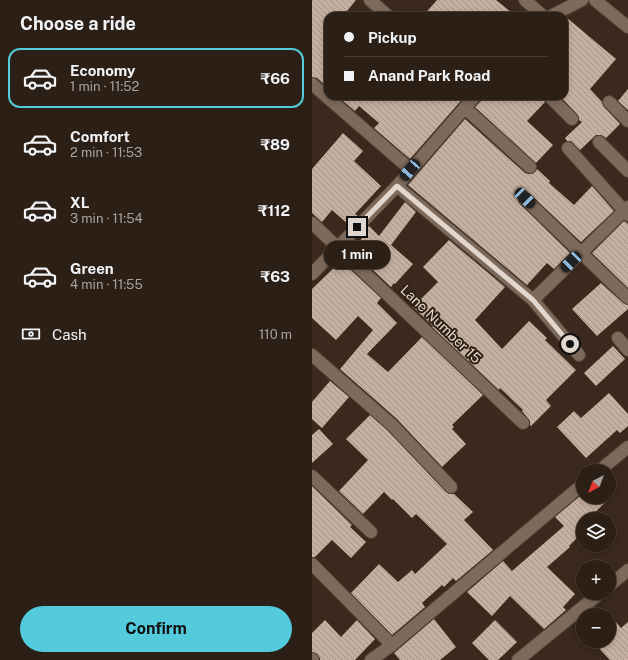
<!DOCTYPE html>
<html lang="en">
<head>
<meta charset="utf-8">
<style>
  body { margin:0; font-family:"Public Sans",sans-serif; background:#34271e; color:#f1f3f6; height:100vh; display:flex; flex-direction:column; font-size:15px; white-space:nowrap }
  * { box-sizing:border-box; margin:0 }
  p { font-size:13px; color:#a6a2a0 }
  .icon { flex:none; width:22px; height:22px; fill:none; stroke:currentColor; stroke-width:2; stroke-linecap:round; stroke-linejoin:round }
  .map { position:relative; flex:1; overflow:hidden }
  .sheet { display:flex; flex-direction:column; background:#2c1f15; width:312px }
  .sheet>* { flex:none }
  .guide { position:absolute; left:12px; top:12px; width:244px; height:88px; border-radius:12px; box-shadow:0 2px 6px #0003,0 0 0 1px #483d34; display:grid; align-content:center; height:88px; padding:0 20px; background:#2c1f15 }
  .needle { width:26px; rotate:221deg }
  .controls { position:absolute; left:264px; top:464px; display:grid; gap:8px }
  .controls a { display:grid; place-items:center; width:40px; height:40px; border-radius:50%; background:#2c1f15; box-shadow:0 2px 6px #0003,0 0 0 1px #483d34; font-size:20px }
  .end { position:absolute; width:18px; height:18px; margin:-9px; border:5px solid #e2d7cf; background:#111; box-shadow:0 0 0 2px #111 }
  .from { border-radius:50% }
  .bubble { position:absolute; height:28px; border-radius:14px; background:#2c1f15; box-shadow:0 2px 6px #0003,0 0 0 1px #483d34; font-size:13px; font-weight:700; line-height:28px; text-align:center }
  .car { position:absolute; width:12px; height:24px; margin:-12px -6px; border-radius:5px; box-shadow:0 0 3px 1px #0007; background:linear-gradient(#222 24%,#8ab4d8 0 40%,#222 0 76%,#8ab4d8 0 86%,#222 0) }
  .guide b { display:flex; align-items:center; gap:14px; height:38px; font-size:15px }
  .guide b+b { border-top:1px solid #483d34 }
  .guide i { width:10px; height:10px; background:#f1f3f6 }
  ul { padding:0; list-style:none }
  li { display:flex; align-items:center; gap:12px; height:60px; margin:0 8px 6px; padding:0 12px; border:2px solid transparent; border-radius:12px }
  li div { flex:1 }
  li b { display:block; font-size:15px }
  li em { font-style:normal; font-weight:700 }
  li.current { border-color:#54cadd }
  li>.icon { width:36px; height:36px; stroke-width:1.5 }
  h2 { padding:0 20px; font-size:18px; line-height:48px }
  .pay { display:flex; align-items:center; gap:10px; height:44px; padding:0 20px; font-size:15px }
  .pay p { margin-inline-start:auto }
  .primary-button { display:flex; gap:8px; margin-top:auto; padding:8px 20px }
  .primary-button a { flex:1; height:46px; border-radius:24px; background:#54cadd; color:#111; font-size:16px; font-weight:700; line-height:46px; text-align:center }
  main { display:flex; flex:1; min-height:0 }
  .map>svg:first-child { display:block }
  .building { fill:url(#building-back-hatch) }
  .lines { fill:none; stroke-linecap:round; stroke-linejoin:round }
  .minor-casing { stroke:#53453a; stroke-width:14 }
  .minor { stroke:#7e6a5b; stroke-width:12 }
  .route { stroke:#e2d7cf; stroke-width:5 }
  .labels { text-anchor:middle; stroke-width:4; stroke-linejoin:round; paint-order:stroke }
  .street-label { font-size:14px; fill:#e2d7cf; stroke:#302012 }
</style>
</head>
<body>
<main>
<section class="sheet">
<h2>Choose a ride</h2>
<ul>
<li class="current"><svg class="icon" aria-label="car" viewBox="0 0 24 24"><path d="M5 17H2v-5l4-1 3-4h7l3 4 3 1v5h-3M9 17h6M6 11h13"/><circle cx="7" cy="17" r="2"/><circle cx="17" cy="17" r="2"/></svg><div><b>Economy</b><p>1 min · 11:52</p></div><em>₹66</em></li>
<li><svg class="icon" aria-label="car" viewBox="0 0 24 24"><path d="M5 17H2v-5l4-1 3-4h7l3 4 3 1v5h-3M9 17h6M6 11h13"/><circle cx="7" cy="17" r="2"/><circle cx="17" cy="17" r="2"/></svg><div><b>Comfort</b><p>2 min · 11:53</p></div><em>₹89</em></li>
<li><svg class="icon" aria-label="car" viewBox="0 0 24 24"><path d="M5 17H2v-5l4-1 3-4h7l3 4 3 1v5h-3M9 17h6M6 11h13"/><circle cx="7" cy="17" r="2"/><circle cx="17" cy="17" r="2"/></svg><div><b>XL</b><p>3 min · 11:54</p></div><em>₹112</em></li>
<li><svg class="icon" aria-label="car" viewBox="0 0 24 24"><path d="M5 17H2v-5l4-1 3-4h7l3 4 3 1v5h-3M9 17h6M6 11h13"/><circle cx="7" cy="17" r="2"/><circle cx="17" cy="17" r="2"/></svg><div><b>Green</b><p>4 min · 11:55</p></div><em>₹63</em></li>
</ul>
<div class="pay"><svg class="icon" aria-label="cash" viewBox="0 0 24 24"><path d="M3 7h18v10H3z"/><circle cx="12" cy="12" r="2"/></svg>Cash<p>110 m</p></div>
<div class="primary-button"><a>Confirm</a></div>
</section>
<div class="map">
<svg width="316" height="660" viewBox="0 0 316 660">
  <defs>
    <pattern id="building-back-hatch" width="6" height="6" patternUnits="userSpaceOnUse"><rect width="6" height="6" fill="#c5af9f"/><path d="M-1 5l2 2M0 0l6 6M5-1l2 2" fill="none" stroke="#a59387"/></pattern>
  </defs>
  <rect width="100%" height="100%" fill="#3a291c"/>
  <g class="building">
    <path d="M0,0H44L31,16H16V88L5,78L0,77Z"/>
    <path d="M125,0H184L204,16H111Z"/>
    <path d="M254,17L304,59L278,89L290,102L292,107L308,124L294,138L289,135H284L268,150L259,141H255L253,138L270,122L267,120V117L265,114L248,96H252V18Z"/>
    <path d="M316,89V110L306,101Z"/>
    <path d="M25,96H153L98,159L62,128L67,123L47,106L43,111Z"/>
    <path d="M170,96H230V98L233,102L215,121L241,145L224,163L163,107L169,101Z"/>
    <path d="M153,119L213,173L216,174H220L223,172L225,169L238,181L237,183L262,205L280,186L302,211L269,242L218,194L214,192H211L208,194L206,198V201L208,204L258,253L242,269L235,263L215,285L96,185Z"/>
    <path d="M31,133L51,151L42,161L69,186L43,214L46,216L37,225L20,210L10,222L0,213V169Z"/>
    <path d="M93,202L104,212L79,245L101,264L83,284L82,283L79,287L40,250L51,237L49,235L57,226L67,236Z"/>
    <path d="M312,221L316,224V288L280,253Z"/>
    <path d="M137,240L193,287L163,320L190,349L217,321L235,338L233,340L264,370L234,400L239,406L219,426L218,425V421L210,411L211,410L188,388L187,390L120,327L121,326L101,307L126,282L111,267Z"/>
    <path d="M29,261L69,298L65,303L85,323L55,354L76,372L110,337L171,395L140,425L142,427L140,429L154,444L130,467L85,419L28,369L61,330L46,316L24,340L0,318V289Z"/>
    <path d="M289,283L311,303L316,305V309L285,336L260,309Z"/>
    <path d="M301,346L313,359L284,386L272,373Z"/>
    <path d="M18,381L37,397L10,428L0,419V402Z"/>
    <path d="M297,393L316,414V426L308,433L305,430L274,458L245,427L262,411L269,418Z"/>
    <path d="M58,415L75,430L134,492L137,494H142L161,512L152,520L181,550L144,581L141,578L132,587L130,585L110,603L113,607L80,635L39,593L67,564L86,582L100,570L103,574L135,544L104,514L100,518L81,499L80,500L72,492L51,514L27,491L56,460L34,439Z"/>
    <path d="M7,429L21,444L0,463V435Z"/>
    <path d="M0,486L40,525L38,527L54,542L39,558L20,540L3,557H0Z"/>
    <path d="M267,497H299L276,519H271V532L257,546L258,547L235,567L263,594L251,607L254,610L232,629L198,596L180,616L155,592L191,561L200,571L252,526L243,517Z"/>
    <path d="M122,619L144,647L128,660H88L82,653Z"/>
    <path d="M13,620L29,637L45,620L63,639L43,660H8V658L5,654L0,652V633Z"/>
    <path d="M183,620L205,642L186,660H177L160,643Z"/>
    <path d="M304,622L309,628L316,622V660H298L280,641H297V629Z"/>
  </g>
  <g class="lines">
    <g class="minor-casing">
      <g id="minor">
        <path d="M58,0L76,16"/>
        <path d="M213,0L231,16"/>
        <path d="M283,0L316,27"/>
        <path d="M239,16L270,0"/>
        <path d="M0,84L99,170"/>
        <path d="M237,96L260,119"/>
        <path d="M297,102L316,121"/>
        <path d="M153,108L218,167"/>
        <path d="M287,142L316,171"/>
        <path d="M256,148L316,215"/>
        <path d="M85,186L221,300L267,355"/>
        <path d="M213,199L316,298"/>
        <path d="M0,223L211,423"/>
        <path d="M0,274L85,186L163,96"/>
        <path d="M221,300L316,207"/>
        <path d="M306,338L316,350"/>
        <path d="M0,355L80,425L139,487"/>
        <path d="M287,471L316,447"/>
        <path d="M0,476L59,532"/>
        <path d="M0,564L80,645"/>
        <path d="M297,586L316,570"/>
        <path d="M0,659L1,660"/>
        <path d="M59,660L80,645L271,484"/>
        <path d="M206,660L288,593"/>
      </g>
    </g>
    <use href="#minor" class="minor"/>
  </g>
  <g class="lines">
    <path class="route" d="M45,227L85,186L221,300L258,344"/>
  </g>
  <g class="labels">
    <g class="street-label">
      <text transform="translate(129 324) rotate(44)" y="5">Lane Number 15</text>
    </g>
  </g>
</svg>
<div class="controls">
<a><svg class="needle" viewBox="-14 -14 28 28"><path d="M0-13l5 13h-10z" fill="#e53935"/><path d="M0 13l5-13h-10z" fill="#a6a2a0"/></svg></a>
<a><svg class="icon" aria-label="layers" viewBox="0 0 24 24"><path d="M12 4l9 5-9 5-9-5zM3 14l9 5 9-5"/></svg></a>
<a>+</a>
<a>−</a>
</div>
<i class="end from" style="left:258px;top:344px"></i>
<i class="end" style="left:45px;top:227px"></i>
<div class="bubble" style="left:12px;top:241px;width:66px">1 min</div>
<i class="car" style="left:98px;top:170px;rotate:221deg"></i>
<i class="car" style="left:213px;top:198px;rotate:134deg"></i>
<i class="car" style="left:259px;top:262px;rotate:225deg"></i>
<div class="guide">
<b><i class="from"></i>Pickup</b>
<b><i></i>Anand Park Road</b>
</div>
</div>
</main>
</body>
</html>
